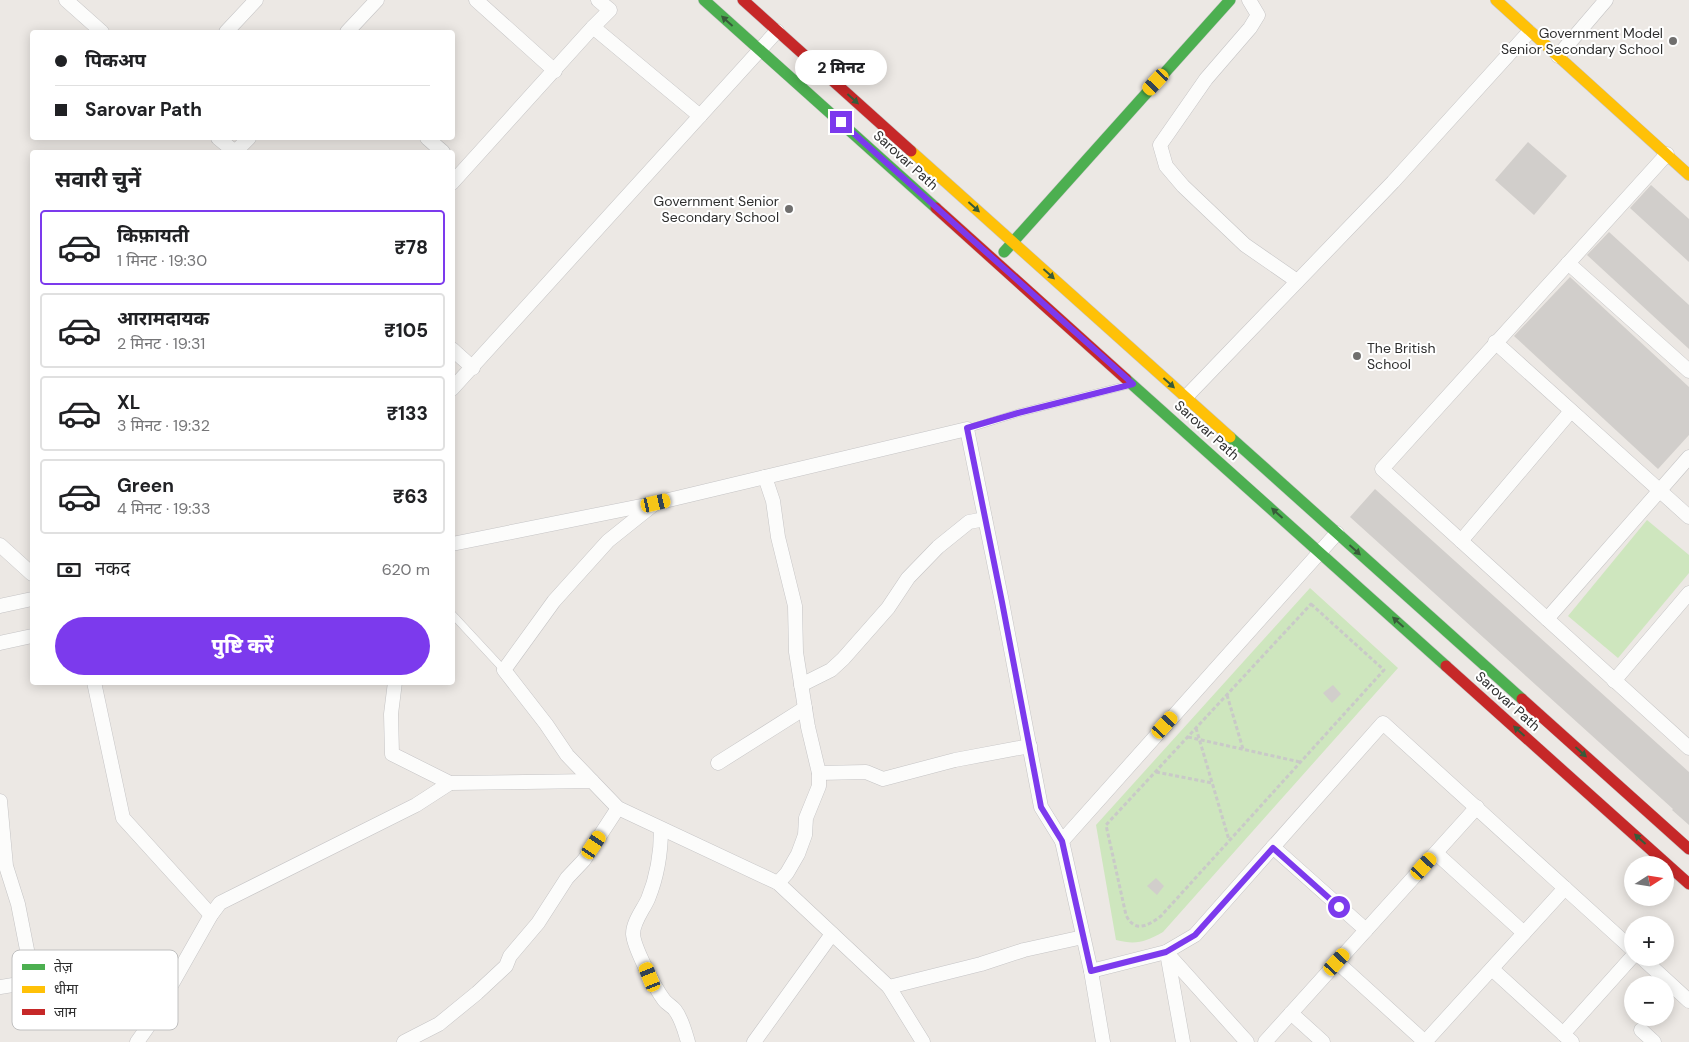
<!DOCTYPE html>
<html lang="hi">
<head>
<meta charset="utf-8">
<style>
  body { margin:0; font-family:"DM Sans","Noto Sans Devanagari",sans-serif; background:#f6f6f6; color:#202124; height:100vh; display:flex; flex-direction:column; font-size:19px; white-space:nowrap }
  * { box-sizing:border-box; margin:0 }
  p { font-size:16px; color:#757577 }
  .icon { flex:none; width:28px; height:28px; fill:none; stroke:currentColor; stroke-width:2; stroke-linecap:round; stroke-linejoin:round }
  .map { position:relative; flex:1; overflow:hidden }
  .sheet { position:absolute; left:30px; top:150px; width:425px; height:535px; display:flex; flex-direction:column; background:#fff; border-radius:5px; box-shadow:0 2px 12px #0003 }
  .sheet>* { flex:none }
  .hud { position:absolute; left:30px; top:30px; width:425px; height:110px; border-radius:5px; box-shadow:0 2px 12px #0003; display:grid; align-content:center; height:110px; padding:0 25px; background:#fff }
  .needle { width:32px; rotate:78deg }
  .fabs { position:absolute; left:1624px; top:856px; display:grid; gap:10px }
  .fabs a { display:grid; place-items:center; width:50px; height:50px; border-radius:50%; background:#fff; box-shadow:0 2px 12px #0003; font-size:25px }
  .end { position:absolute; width:22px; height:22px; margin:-11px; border:6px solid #7c3aed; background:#fff; box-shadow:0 0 0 2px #fff }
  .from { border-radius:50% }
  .bubble { position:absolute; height:35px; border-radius:18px; background:#fff; box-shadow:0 2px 12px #0003; font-size:16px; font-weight:800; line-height:35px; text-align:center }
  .car { position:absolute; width:15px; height:30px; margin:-15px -8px; border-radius:6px; box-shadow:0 0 4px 1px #0007; background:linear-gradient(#f5c518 24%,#345 0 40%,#f5c518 0 76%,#345 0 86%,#f5c518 0) }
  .hud b { display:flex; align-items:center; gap:18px; height:48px; font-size:19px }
  .hud b+b { border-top:1px solid #e0e0e0 }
  .hud i { width:12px; height:12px; background:#202124 }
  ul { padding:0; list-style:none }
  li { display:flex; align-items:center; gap:15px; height:75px; margin:0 10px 8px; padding:0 15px; border:2px solid #e0e0e0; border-radius:5px }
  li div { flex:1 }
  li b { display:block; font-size:19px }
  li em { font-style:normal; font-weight:800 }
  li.active { border-color:#7c3aed }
  li>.icon { width:45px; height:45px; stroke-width:1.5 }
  h2 { padding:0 25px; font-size:22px; line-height:60px }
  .pay { display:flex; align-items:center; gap:12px; height:55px; padding:0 25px; font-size:19px }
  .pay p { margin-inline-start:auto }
  .action { display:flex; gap:10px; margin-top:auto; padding:10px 25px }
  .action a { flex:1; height:58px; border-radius:30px; background:#7c3aed; color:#fff; font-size:20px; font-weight:800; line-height:58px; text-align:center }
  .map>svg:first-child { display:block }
  .green { fill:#cee6be }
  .building { fill:#d1cecb }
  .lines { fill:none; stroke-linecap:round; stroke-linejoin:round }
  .lane-casing { stroke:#c5c4c5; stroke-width:8 }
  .street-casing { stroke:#c5c4c5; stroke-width:15 }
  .fast-casing { stroke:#c5c4c5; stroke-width:12 }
  .slow-casing { stroke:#c5c4c5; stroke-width:12 }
  .jam-casing { stroke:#c5c4c5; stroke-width:12 }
  .path { stroke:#c9c9c8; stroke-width:3; stroke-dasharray:4 2.5; stroke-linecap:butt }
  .lane { stroke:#fcfcfb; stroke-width:7 }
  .street { stroke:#fcfcfb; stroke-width:14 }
  .fast { stroke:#4caf50; stroke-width:11 }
  .slow { stroke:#ffc107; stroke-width:11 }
  .jam { stroke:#c62828; stroke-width:11 }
  .oneway { fill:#385b3a }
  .route { stroke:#7c3aed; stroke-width:6 }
  .poi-dot { fill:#706f6e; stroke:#fff; stroke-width:2 }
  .labels { text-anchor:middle; stroke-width:4; stroke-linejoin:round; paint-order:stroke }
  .poi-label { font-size:14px; fill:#2e2e2e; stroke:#fff; text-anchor:end }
  .street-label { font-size:14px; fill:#2e2e2e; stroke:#fff }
  .key { fill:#fff; stroke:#c0c0c0; stroke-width:1 }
  .key-label { font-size:14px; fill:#2e2e2e }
</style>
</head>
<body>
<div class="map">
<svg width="1689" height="1042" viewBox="0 0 1689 1042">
  <rect width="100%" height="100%" fill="#ece8e4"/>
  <g class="green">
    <path d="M1647,520L1689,555V573L1618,658L1568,616Z"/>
    <path d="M1310,588L1398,668L1163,932C1145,942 1136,945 1116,940L1096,825Z"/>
  </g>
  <g class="building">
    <path d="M1528,142L1567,176L1534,215L1495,180Z"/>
    <path d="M1651,185L1689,219V262L1630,208Z"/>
    <path d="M1609,232L1689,305V349L1587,255Z"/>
    <path d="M1570,277L1689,387V435L1658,469L1514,336Z"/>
    <path d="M1375,489L1689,772V825L1672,810L1673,809L1350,517Z"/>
    <path d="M1333,685L1341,694L1332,703L1323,693Z"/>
    <path d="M1156,878L1164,886L1157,895L1147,886Z"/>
  </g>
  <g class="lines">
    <g class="lane-casing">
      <g id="lane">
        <path d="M967,429L1018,413L1128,385"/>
        <path d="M452,614L504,670"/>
      </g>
    </g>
    <g class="street-casing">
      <g id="street">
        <path d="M66,0L102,32"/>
        <path d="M476,0L555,71"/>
        <path d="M1249,0L1258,15L1250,28L1206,79L1160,145L1166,166L1183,186L1245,245L1297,281"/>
        <path d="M593,27L700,116"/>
        <path d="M226,32L256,0"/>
        <path d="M347,32L377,0"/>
        <path d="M1558,56L1606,0"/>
        <path d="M218,138L235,152"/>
        <path d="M427,138L443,152"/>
        <path d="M235,152L249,138"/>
        <path d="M1667,154L1382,469L1689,748"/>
        <path d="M452,183L593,27L610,10L598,0"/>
        <path d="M1568,263L1689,371"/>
        <path d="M1495,342L1689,517"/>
        <path d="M452,349L473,368"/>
        <path d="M452,389L777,31"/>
        <path d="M1186,397L1393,182L1529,32"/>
        <path d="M765,477L773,501L778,537L795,606L796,652L808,727L819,773V786L806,818L805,835L798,854L787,873L778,883"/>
        <path d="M1461,541L1571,411"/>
        <path d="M452,544L656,503L967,429L1002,602L1041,807L1062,841"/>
        <path d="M0,545L32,574"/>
        <path d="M0,606L32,599"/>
        <path d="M1547,619L1689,457"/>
        <path d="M0,643L32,636"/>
        <path d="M1614,681L1689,593"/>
        <path d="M94,682L123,818L211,915"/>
        <path d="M395,682L391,714L392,754L450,783L592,781L618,808L778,883L889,987L923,1042"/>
        <path d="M801,685L831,670L843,659L888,608L908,578L938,547L969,522L985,519"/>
        <path d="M718,763L805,708"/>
        <path d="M819,773L866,772L883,779L955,760L1030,746"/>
        <path d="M592,781L567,755L546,724L504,670L554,601L608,541L653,505"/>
        <path d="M0,801L6,866L18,904L30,965L25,983L0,987"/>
        <path d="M661,829C661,852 657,877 648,899C643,910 633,922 633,934C634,948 655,988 664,1000C667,1004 672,1006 675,1010C682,1019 685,1032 688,1042"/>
        <path d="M1273,847L1366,930"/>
        <path d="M1436,853L1524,933"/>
        <path d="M1166,952L1247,1042"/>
        <path d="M1167,953L1183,1042"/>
        <path d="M1642,958L1689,1001"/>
        <path d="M1337,962L1425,1042"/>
        <path d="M1492,969L1572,1042"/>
        <path d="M1091,971L1166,952L1195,935L1383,723L1632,949"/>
        <path d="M889,987L981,964L1024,950L1083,937"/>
        <path d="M1291,1013L1323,1042"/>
        <path d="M1641,1030L1654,1042"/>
        <path d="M1563,1034L1632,957"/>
        <path d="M137,1042L147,1028L211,915L220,903L416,805L450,783"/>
        <path d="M404,1042L439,1024L477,993L506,966L510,956L538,923L567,878L584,860L618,808"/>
        <path d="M754,1042L832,934"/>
        <path d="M1103,1042L1091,971L1062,841L1337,533"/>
        <path d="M1265,1042L1477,807"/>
        <path d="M1425,1042L1565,888"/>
      </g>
    </g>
    <g class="fast-casing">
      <g id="fast">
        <path d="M704,0L936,208"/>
        <path d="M1004,252L1230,0"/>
        <path d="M1126,379L1446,666"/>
        <path d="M1230,437L1522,699"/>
      </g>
    </g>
    <g class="slow-casing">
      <g id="slow">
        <path d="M1496,0L1689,175"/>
        <path d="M911,151L1230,437"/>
      </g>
    </g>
    <g class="jam-casing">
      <g id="jam">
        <path d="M743,0L911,151"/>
        <path d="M936,208L1126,379"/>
        <path d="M1446,666L1689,884"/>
        <path d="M1522,699L1689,849"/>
      </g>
    </g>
    <g class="path">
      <path d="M1311,604L1384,670L1161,916C1149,925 1135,934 1126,915L1106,825Z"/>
      <path d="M1227,695L1243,749"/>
      <path d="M1196,728L1229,840"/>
      <path d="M1188,737L1300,762"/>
      <path d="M1156,772L1212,783"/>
    </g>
    <use href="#lane" class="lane"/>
    <use href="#street" class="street"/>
    <use href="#fast" class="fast"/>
    <use href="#slow" class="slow"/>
    <use href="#jam" class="jam"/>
  </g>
  <defs><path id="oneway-solid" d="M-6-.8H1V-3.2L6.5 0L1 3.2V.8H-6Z" transform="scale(1.25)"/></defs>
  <g class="oneway">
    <use href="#oneway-solid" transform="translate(727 21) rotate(-138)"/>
    <use href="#oneway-solid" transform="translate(853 99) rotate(42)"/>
    <use href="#oneway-solid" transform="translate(974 207) rotate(42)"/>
    <use href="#oneway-solid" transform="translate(1049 274) rotate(42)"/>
    <use href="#oneway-solid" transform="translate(1169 383) rotate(42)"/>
    <use href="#oneway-solid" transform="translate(1277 513) rotate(-138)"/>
    <use href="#oneway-solid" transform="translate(1355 550) rotate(42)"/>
    <use href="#oneway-solid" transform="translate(1398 622) rotate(-138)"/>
    <use href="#oneway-solid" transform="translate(1519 731) rotate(-138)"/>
    <use href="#oneway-solid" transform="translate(1581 752) rotate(42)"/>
    <use href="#oneway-solid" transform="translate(1640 839) rotate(-138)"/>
  </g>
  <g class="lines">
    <path class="route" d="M841,122L1133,384L1018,413L967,428L1002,602L1041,807L1062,841L1091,971L1166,952L1195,935L1273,848L1339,907"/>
  </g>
  <g class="poi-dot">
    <circle cx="1673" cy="41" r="5"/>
    <circle cx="789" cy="209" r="5"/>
    <circle cx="1357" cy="356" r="5"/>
  </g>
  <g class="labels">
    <g class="poi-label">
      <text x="1663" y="38">Government Model<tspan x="1663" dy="16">Senior Secondary School</tspan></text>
      <text x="779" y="206">Government Senior<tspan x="779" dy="16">Secondary School</tspan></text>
      <text x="1367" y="353" text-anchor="start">The British<tspan x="1367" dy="16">School</tspan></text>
    </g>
    <g class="street-label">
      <text transform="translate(906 160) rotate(42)" y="5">Sarovar Path</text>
      <text transform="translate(1207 430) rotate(42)" y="5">Sarovar Path</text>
      <text transform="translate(1508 701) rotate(42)" y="5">Sarovar Path</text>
    </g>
  </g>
  <rect x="12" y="950" width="166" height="80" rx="8" class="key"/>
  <rect x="22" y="964" width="23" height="6" fill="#4caf50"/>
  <rect x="22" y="986" width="23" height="7" fill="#ffc107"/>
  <rect x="22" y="1009" width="23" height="6" fill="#c62828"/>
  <g class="key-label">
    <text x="54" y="972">तेज़</text>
    <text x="54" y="994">धीमा</text>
    <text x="54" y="1017">जाम</text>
  </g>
</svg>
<div class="fabs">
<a><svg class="needle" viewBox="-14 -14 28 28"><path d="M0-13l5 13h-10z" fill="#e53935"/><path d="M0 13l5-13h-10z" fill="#757577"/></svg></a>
<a>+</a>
<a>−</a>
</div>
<i class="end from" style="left:1339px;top:907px"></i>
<i class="end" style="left:841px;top:122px"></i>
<div class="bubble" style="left:795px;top:50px;width:92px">2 मिनट</div>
<i class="car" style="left:1156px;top:82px;rotate:223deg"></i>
<i class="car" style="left:656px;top:503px;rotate:77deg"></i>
<i class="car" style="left:1165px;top:725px;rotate:42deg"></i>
<i class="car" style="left:594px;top:845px;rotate:34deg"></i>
<i class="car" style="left:1424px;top:866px;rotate:42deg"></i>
<i class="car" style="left:1337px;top:962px;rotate:42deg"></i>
<i class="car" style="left:650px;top:977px;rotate:338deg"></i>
<div class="hud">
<b><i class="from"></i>पिकअप</b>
<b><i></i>Sarovar Path</b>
</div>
<section class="sheet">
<h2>सवारी चुनें</h2>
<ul>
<li class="active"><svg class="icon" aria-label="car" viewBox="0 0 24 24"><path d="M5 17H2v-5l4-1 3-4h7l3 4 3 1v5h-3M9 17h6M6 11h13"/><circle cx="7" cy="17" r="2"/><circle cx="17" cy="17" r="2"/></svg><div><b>किफ़ायती</b><p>1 मिनट · 19:30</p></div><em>₹78</em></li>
<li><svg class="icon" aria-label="car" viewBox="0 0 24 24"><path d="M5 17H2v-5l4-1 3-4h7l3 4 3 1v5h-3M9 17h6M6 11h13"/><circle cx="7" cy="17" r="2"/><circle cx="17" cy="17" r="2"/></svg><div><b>आरामदायक</b><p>2 मिनट · 19:31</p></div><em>₹105</em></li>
<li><svg class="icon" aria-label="car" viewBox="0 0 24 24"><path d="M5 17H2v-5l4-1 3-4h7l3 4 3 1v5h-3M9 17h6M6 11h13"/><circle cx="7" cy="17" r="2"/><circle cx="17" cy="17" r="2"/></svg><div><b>XL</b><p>3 मिनट · 19:32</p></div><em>₹133</em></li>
<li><svg class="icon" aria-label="car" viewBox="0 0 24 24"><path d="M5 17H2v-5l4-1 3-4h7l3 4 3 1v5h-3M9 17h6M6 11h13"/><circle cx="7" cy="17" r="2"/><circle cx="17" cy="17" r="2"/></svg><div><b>Green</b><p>4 मिनट · 19:33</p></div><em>₹63</em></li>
</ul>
<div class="pay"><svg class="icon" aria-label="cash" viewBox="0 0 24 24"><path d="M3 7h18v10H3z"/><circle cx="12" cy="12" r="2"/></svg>नकद<p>620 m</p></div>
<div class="action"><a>पुष्टि करें</a></div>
</section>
</div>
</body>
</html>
